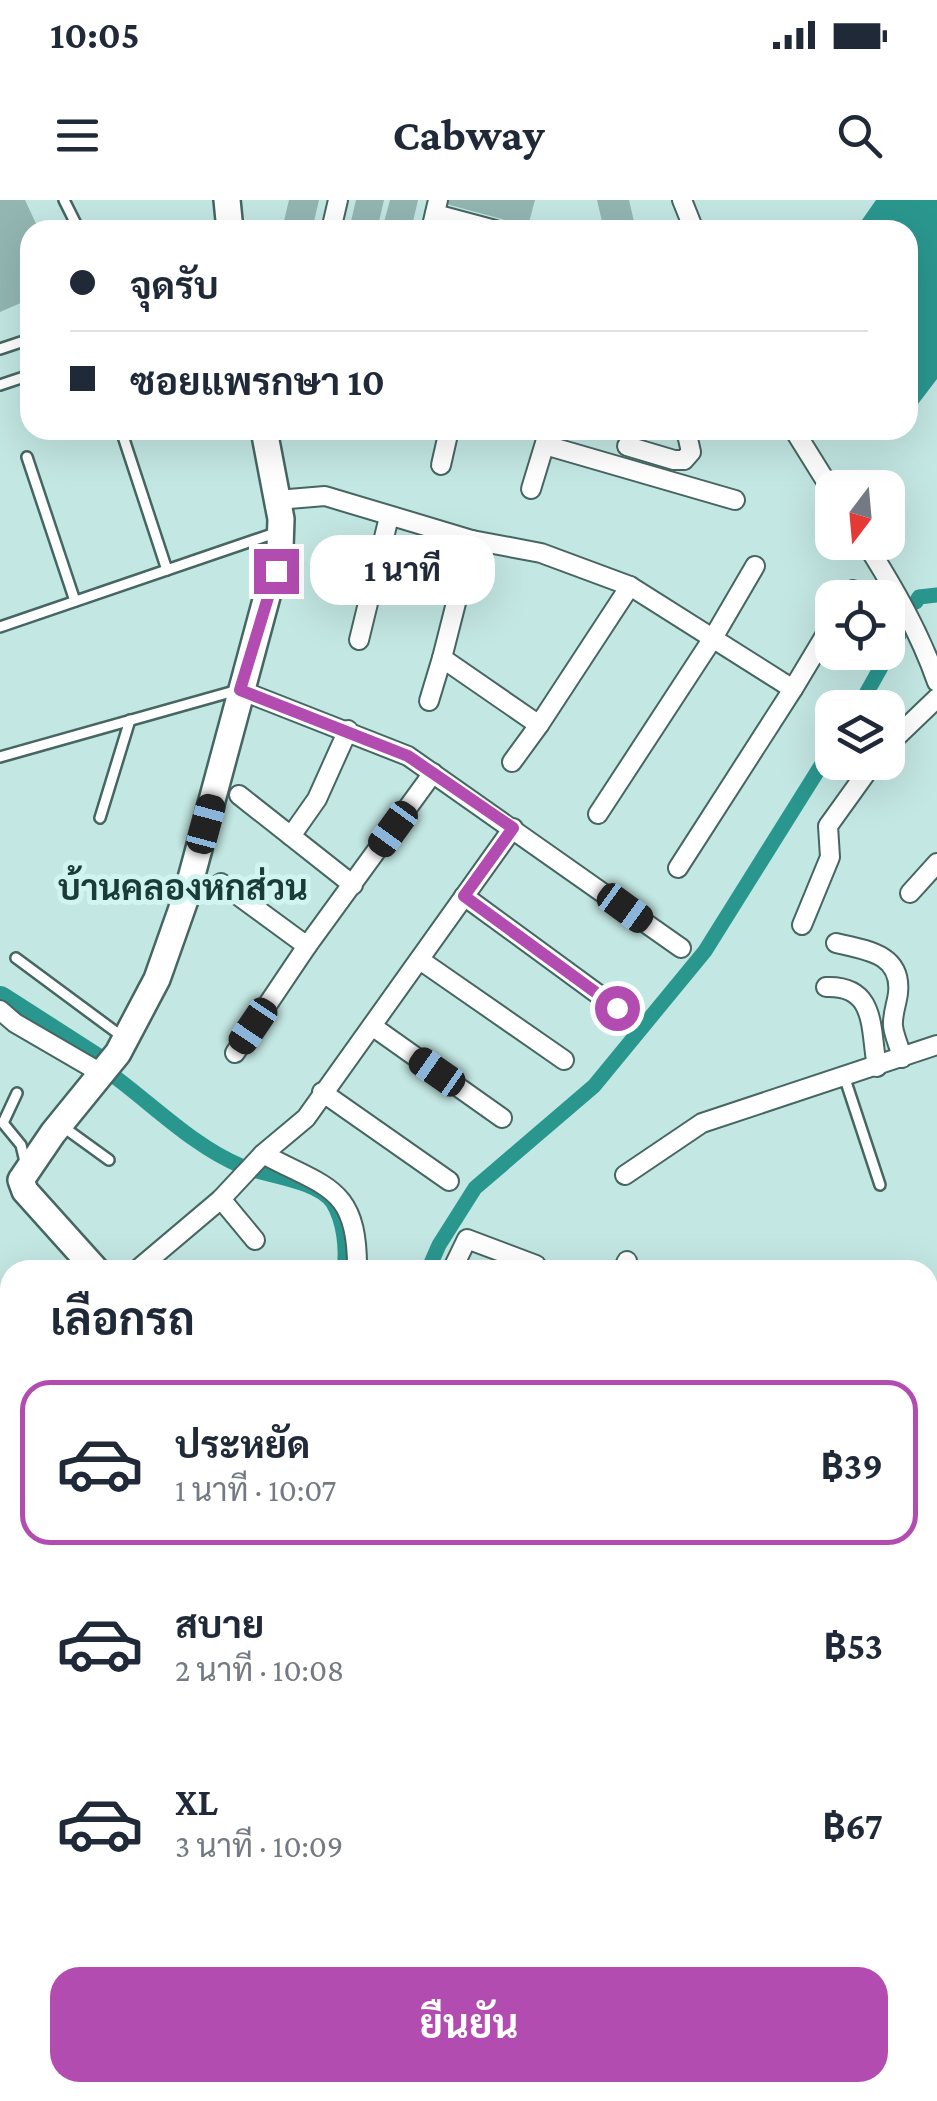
<!DOCTYPE html>
<html lang="th">
<head>
<meta charset="utf-8">
<style>
  body { margin:0; font-family:"Crimson Pro",Sarabun,serif; background:#f6f6f7; color:#1f2937; height:100vh; display:flex; flex-direction:column; font-size:38px; white-space:nowrap }
  * { box-sizing:border-box; margin:0 }
  p { font-size:32px; color:#747a83 }
  .icon { flex:none; width:55px; height:55px; fill:none; stroke:currentColor; stroke-width:2; stroke-linecap:round; stroke-linejoin:round }
  .map { position:relative; flex:1; overflow:hidden }
  .details { position:absolute; left:0px; top:1060px; width:938px; height:842px; display:flex; flex-direction:column; background:#fff; border-radius:30px 30px 0 0; box-shadow:0 10px 40px #0002 }
  .details>* { flex:none }
  .guide { position:absolute; left:20px; top:20px; width:898px; height:220px; border-radius:30px; box-shadow:0 10px 40px #0002; display:grid; align-content:center; height:220px; padding:0 50px; background:#fff }
  .needle { width:65px; rotate:196deg }
  .tools { position:absolute; left:815px; top:270px; display:grid; gap:20px }
  .tools a { display:grid; place-items:center; width:90px; height:90px; border-radius:20px; background:#fff; box-shadow:0 10px 40px #0002; font-size:50px }
  .end { position:absolute; width:45px; height:45px; margin:-22px; border:12px solid #b34cb1; background:#fff; box-shadow:0 0 0 5px #fff }
  .from { border-radius:50% }
  .bubble { position:absolute; height:70px; border-radius:30px; background:#fff; box-shadow:0 10px 40px #0002; font-size:32px; font-weight:700; line-height:70px; text-align:center }
  .car { position:absolute; width:30px; height:60px; margin:-30px -15px; border-radius:12px; box-shadow:0 0 8px 2px #0007; background:linear-gradient(#222 24%,#8ab4d8 0 40%,#222 0 76%,#8ab4d8 0 86%,#222 0) }
  .guide b { display:flex; align-items:center; gap:35px; height:95px; font-size:38px }
  .guide b+b { border-top:2px solid #e0e1e3 }
  .guide i { width:25px; height:25px; background:#1f2937 }
  ul { padding:0; list-style:none }
  li { display:flex; align-items:center; gap:30px; height:165px; margin:0 20px 15px; padding:0 30px; border:5px solid transparent; border-radius:30px }
  li div { flex:1 }
  li b { display:block; font-size:38px }
  li em { font-style:normal; font-weight:700 }
  li.selected { border-color:#b34cb1 }
  li>.icon { width:90px; height:90px; stroke-width:1.5 }
  h2 { padding:0 50px; font-size:45px; line-height:120px }
  .primary-button { display:flex; gap:20px; margin-top:auto; padding:20px 50px }
  .primary-button a { flex:1; height:115px; border-radius:30px; background:#b34cb1; color:#fff; font-size:40px; font-weight:700; line-height:115px; text-align:center }
  .status { display:flex; justify-content:space-between; align-items:center; height:70px; padding:0 50px; background:#fff; direction:ltr }
  .status svg { height:28px; fill:currentColor }
  header { display:flex; justify-content:space-between; align-items:center; height:130px; padding:0 50px; background:#fff; font-size:45px; font-weight:700 }
  .map>svg:first-child { display:block }
  .water { fill:#2a978f }
  .lines { fill:none; stroke-linecap:round; stroke-linejoin:round }
  .canal { stroke:#2a978f; stroke-width:15 }
  .river { stroke:#2a978f; stroke-width:28 }
  .building { fill:#93b6b2 }
  .lane-casing { stroke:#466662; stroke-width:14 }
  .street-casing { stroke:#466662; stroke-width:22 }
  .secondary-casing { stroke:#466662; stroke-width:30 }
  .path { stroke:#829e9b; stroke-width:2.5; stroke-dasharray:5 8; stroke-linecap:butt }
  .lane { stroke:#fff; stroke-width:9 }
  .street { stroke:#fff; stroke-width:18 }
  .secondary { stroke:#fff; stroke-width:25 }
  .route { stroke:#b34cb1; stroke-width:12 }
  .labels { text-anchor:middle; stroke-width:10; stroke-linejoin:round; paint-order:stroke }
  .quarter-label { font-size:35px; font-weight:bold; fill:#1b3b38; stroke:#d0f5f0 }
</style>
</head>
<body>
<div class="status"><b>10:05</b><svg viewBox="0 0 49 12"><path d="M0 12V9h3v3zM5 12V6h3v6zM10 12V3h3v9zM15 12V0h3v12zM26 1h20v11H26zM47 4h2v5h-2z"/></svg></div>
<header><svg class="icon" aria-label="menu" viewBox="0 0 24 24"><path d="M4 6h16M4 12h16M4 18h16"/></svg>Cabway<svg class="icon" aria-label="search" viewBox="0 0 24 24"><circle cx="10" cy="10" r="6"/><path d="M15 15l6 6"/></svg></header>
<div class="map">
<svg width="937" height="1901" viewBox="0 0 937 1901">
  <rect width="100%" height="100%" fill="#c3e7e3"/>
  <path class="water" d="M876,0H937V179L908,217V30H855Z"/>
  <g class="lines">
    <g class="canal">
      <path d="M916,402L919,397L937,395"/>
      <path d="M858,508L903,428"/>
      <path d="M115,877C154,906 195,947 241,966C265,976 318,980 333,1003C344,1021 347,1049 344,1070"/>
      <path d="M428,1070L439,1045L475,988L594,886L705,751L832,548"/>
      <path d="M0,1551L10,1534"/>
    </g>
    <path class="river" d="M0,800L95,861"/>
  </g>
  <g class="building">
    <path d="M0,0H25L39,30H30V99L0,112Z"/>
    <path d="M289,0H319L312,30L283,25Z"/>
    <path d="M356,0H384L377,30H349Z"/>
    <path d="M390,0H418L411,30H382Z"/>
    <path d="M447,0H535L528,26L446,4Z"/>
    <path d="M597,0H629L636,30H604Z"/>
    <path d="M928,1176L937,1179V1228L928,1225Z"/>
    <path d="M928,1240L937,1243V1291L928,1288Z"/>
    <path d="M928,1290L937,1293V1342L928,1339Z"/>
    <path d="M928,1362L937,1366V1391L928,1415Z"/>
    <path d="M387,1892H425L420,1901H382Z"/>
  </g>
  <g class="lines">
    <g class="lane-casing">
      <g id="lane">
        <path d="M64,0L79,30"/>
        <path d="M0,149L30,139"/>
        <path d="M0,185L30,175"/>
        <path d="M121,230L167,370"/>
        <path d="M27,257L75,401"/>
        <path d="M0,427L278,332"/>
        <path d="M0,557L238,490"/>
        <path d="M100,618L130,520"/>
        <path d="M16,758L124,838"/>
        <path d="M844,876L880,985"/>
        <path d="M17,893L3,923L21,945L26,966"/>
        <path d="M62,926L109,960"/>
        <path d="M94,1894L95,1892"/>
        <path d="M306,1901L311,1892"/>
      </g>
    </g>
    <g class="street-casing">
      <g id="street">
        <path d="M682,0L694,30"/>
        <path d="M435,14L495,30"/>
        <path d="M331,30L338,0"/>
        <path d="M431,30L438,0"/>
        <path d="M794,230L832,291"/>
        <path d="M545,245L735,300"/>
        <path d="M627,246L674,260H684L691,252L686,230"/>
        <path d="M441,265L449,230"/>
        <path d="M531,289L549,230"/>
        <path d="M277,300L325,296L472,340L541,353L630,386L793,489L832,424"/>
        <path d="M472,340L442,458L539,525L630,386"/>
        <path d="M865,342C894,388 919,431 937,482"/>
        <path d="M848,398L853,390"/>
        <path d="M359,440L389,317"/>
        <path d="M240,490L408,556L681,748"/>
        <path d="M429,501L442,458"/>
        <path d="M888,545L937,498"/>
        <path d="M512,562L539,525"/>
        <path d="M239,595L353,685"/>
        <path d="M598,614L713,438L755,366"/>
        <path d="M291,636L317,599L348,530"/>
        <path d="M678,668L793,489"/>
        <path d="M221,683L307,746"/>
        <path d="M910,693L937,663"/>
        <path d="M464,696L617,808"/>
        <path d="M802,725L830,657L828,626L874,562"/>
        <path d="M836,743C867,750 902,754 898,793C897,803 892,815 893,826C894,836 900,848 902,858"/>
        <path d="M420,760L564,860"/>
        <path d="M826,787C877,785 870,829 877,867"/>
        <path d="M0,810L15,823L101,873"/>
        <path d="M372,826L502,918"/>
        <path d="M235,853L307,746L433,573"/>
        <path d="M322,892L449,981"/>
        <path d="M625,975L702,923L937,845"/>
        <path d="M221,999L255,1040"/>
        <path d="M137,1070L221,999L263,954"/>
        <path d="M357,1070C358,986 326,988 263,954L306,918L513,628"/>
        <path d="M452,1070L467,1039L536,1065"/>
        <path d="M623,1070L627,1061"/>
        <path d="M928,1148L937,1152"/>
        <path d="M0,1221L10,1234"/>
        <path d="M928,1226L937,1230"/>
        <path d="M0,1346L10,1352"/>
        <path d="M928,1346L937,1349"/>
        <path d="M0,1382L10,1389"/>
        <path d="M928,1519L937,1499"/>
        <path d="M928,1640L937,1645"/>
        <path d="M928,1791L937,1778"/>
        <path d="M768,1892L780,1901"/>
        <path d="M902,1892L916,1901"/>
        <path d="M1,1901L10,1884"/>
        <path d="M622,1901L627,1892"/>
        <path d="M847,1901L853,1892"/>
      </g>
    </g>
    <g class="secondary-casing">
      <g id="secondary">
        <path d="M227,0L230,30"/>
        <path d="M96,1070L25,991L21,980L53,933L118,853L157,779L186,697L280,348L281,319L264,230"/>
        <path d="M0,1215L10,1204"/>
        <path d="M0,1751L10,1757"/>
        <path d="M0,1777L10,1783"/>
        <path d="M186,1892L199,1901"/>
        <path d="M235,1892L251,1901"/>
      </g>
    </g>
    <g class="path">
      <path d="M0,1117L10,1124"/>
      <path d="M0,1168L10,1163"/>
      <path d="M0,1570L10,1552"/>
    </g>
    <use href="#lane" class="lane"/>
    <use href="#street" class="street"/>
    <use href="#secondary" class="secondary"/>
  </g>
  <g class="lines">
    <path class="route" d="M276,371L240,490L408,556L513,628L464,696L617,808"/>
  </g>
  <g class="labels">
    <g class="quarter-label">
      <text x="183" y="700">บ้านคลองหกส่วน</text>
    </g>
  </g>
</svg>
<div class="tools">
<a><svg class="needle" viewBox="-14 -14 28 28"><path d="M0-13l5 13h-10z" fill="#e53935"/><path d="M0 13l5-13h-10z" fill="#747a83"/></svg></a>
<a><svg class="icon" aria-label="locate" viewBox="0 0 24 24"><circle cx="12" cy="12" r="6"/><path d="M12 2v4M12 18v4M2 12h4M18 12h4"/></svg></a>
<a><svg class="icon" aria-label="layers" viewBox="0 0 24 24"><path d="M12 4l9 5-9 5-9-5zM3 14l9 5 9-5"/></svg></a>
</div>
<i class="end from" style="left:617px;top:808px"></i>
<i class="end" style="left:276px;top:371px"></i>
<div class="bubble" style="left:310px;top:335px;width:185px">1 นาที</div>
<i class="car" style="left:206px;top:624px;rotate:15deg"></i>
<i class="car" style="left:393px;top:629px;rotate:216deg"></i>
<i class="car" style="left:625px;top:708px;rotate:126deg"></i>
<i class="car" style="left:253px;top:826px;rotate:214deg"></i>
<i class="car" style="left:437px;top:872px;rotate:305deg"></i>
<div class="guide">
<b><i class="from"></i>จุดรับ</b>
<b><i></i>ซอยแพรกษา 10</b>
</div>
<section class="details">
<h2>เลือกรถ</h2>
<ul>
<li class="selected"><svg class="icon" aria-label="car" viewBox="0 0 24 24"><path d="M5 17H2v-5l4-1 3-4h7l3 4 3 1v5h-3M9 17h6M6 11h13"/><circle cx="7" cy="17" r="2"/><circle cx="17" cy="17" r="2"/></svg><div><b>ประหยัด</b><p>1 นาที · 10:07</p></div><em>฿39</em></li>
<li><svg class="icon" aria-label="car" viewBox="0 0 24 24"><path d="M5 17H2v-5l4-1 3-4h7l3 4 3 1v5h-3M9 17h6M6 11h13"/><circle cx="7" cy="17" r="2"/><circle cx="17" cy="17" r="2"/></svg><div><b>สบาย</b><p>2 นาที · 10:08</p></div><em>฿53</em></li>
<li><svg class="icon" aria-label="car" viewBox="0 0 24 24"><path d="M5 17H2v-5l4-1 3-4h7l3 4 3 1v5h-3M9 17h6M6 11h13"/><circle cx="7" cy="17" r="2"/><circle cx="17" cy="17" r="2"/></svg><div><b>XL</b><p>3 นาที · 10:09</p></div><em>฿67</em></li>
</ul>
<div class="primary-button"><a>ยืนยัน</a></div>
</section>
</div>
</body>
</html>
